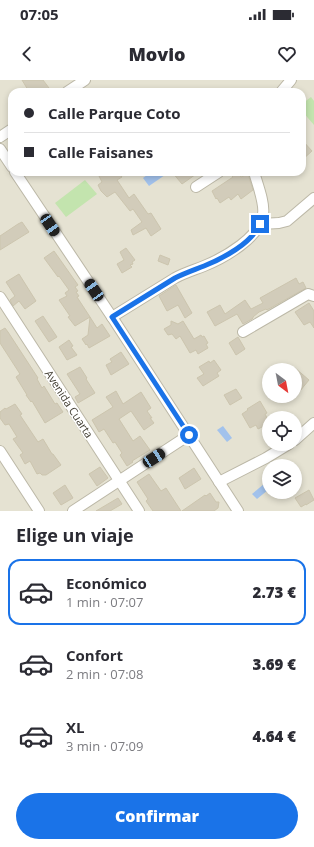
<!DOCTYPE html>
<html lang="es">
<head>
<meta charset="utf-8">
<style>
  body { margin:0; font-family:"Open Sans",sans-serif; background:#f2f2f3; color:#2b2b33; height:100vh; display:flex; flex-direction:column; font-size:15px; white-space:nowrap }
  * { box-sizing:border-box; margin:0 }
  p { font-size:13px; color:#7c7c81 }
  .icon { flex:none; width:22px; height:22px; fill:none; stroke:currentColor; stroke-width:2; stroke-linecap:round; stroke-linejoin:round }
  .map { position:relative; height:431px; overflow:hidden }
  .panel { display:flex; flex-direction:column; background:#fff; flex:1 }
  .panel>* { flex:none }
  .banner { position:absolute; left:8px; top:8px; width:298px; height:88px; border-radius:12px; box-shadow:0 2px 6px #0003; display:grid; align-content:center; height:88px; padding:0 16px; background:#fff }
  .needle { width:26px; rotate:148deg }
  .controls { position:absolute; left:262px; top:283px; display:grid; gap:8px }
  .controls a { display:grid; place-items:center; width:40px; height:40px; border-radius:50%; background:#fff; box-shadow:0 2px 6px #0003; font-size:20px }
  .end { position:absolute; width:18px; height:18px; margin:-9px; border:5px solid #1a73e8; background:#fff; box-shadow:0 0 0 2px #fff }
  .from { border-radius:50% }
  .car { position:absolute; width:12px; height:24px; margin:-12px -6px; border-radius:5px; box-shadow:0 0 3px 1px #0007; background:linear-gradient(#222 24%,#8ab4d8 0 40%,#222 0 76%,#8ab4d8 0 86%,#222 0) }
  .banner b { display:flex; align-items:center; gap:14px; height:38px; font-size:15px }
  .banner b+b { border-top:1px solid #e1e1e2 }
  .banner i { width:10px; height:10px; background:#2b2b33 }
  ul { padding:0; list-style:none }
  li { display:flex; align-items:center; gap:12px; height:66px; margin:0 8px 6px; padding:0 8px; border:2px solid transparent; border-radius:12px }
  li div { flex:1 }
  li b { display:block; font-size:15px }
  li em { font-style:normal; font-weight:800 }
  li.current { border-color:#1a73e8 }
  li>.icon { width:36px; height:36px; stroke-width:1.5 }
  h2 { padding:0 16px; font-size:18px; line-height:48px }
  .primary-button { display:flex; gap:8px; margin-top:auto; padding:8px 16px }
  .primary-button a { flex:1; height:46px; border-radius:24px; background:#1a73e8; color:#fff; font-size:16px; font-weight:800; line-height:46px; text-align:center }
  .status { display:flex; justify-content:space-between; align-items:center; height:28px; padding:0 20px; background:#fff; direction:ltr }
  .status svg { height:11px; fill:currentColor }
  header { display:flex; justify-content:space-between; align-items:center; height:52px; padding:0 16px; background:#fff; font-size:18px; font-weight:800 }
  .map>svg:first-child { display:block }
  .residential { fill:#e5e2d2; fill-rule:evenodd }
  .green { fill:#c3e4ae }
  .water { fill:#a2c2ec }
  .building { fill:#d2ccba; stroke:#ccc5ae }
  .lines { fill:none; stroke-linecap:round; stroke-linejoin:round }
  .street-casing { stroke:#bcb8a7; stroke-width:12 }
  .street { stroke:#fff; stroke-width:10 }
  .route { stroke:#1a73e8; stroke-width:5 }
  .labels { text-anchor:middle; stroke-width:3; stroke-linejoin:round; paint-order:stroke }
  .street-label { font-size:11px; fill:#433f34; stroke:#fff }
</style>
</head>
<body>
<div class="status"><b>07:05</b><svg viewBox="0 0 49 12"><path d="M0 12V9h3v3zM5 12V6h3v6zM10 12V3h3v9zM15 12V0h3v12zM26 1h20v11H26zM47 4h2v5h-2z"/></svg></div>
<header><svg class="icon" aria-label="back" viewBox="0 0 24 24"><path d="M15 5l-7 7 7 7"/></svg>Movio<svg class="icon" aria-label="heart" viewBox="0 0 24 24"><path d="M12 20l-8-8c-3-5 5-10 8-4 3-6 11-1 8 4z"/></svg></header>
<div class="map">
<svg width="314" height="431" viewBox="0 0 314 431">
  <rect width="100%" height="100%" fill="#f1efe4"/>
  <path class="residential" d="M0,0H314V431H0ZM12,12H302V92H12ZM269,290H295V316H269ZM269,338H295V364H269ZM269,386H295V412H269Z"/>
  <g class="green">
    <path d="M311,17L314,21V45L302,31V24Z"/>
    <path d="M85,100L97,114L66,137L55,123Z"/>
  </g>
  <g class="water">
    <path d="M151,92H164L165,95L149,106L143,98Z"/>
    <path d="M223,346L232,358L227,362L217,350Z"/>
    <path d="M264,404L267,407L268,410L257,419L252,414Z"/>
  </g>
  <g class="building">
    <path d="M22,0H43L49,8L41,12H32L30,8L28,10Z"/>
    <path d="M302,60L312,71L302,80Z"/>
    <path d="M104,92H118L122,97L117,100L129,118L134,114L148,134L151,133L161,149L151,156L146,148L133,155L131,150L142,142L133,129L130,131L115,112L107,117L101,111L98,105L102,102L99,96Z"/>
    <path d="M172,92H199L182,104Z"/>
    <path d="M228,92H237L241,97L248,94L253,110L241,119L238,114L231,120L229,117L220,123L217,118L216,119L212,111L233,97Z"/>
    <path d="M22,142L29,152L0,170V156L18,144Z"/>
    <path d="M126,168L135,180L132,182L133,184L130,185L132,187L122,193L117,184L124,180L120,172Z"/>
    <path d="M54,171L78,205L75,207L78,211L76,212L79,216L77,217L90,237L75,246L68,237L70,236L59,220L67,216L65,213L69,210L59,196L58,197L44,178Z"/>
    <path d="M160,175L170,179L168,185L158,181Z"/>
    <path d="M19,194L36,221L25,229L19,221L13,226L10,220L15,216L6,202Z"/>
    <path d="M296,198L299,204L303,202L306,208L267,230L266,229L259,232L253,237V238L252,239L243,244L237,234L215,246L207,232L220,225L225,234L245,220L251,229L263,223L260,218Z"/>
    <path d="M176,205L192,233L185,238L178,225L167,231L159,216Z"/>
    <path d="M309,223L314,231V248L310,242L304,245L295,232Z"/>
    <path d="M43,236L57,257L49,262L35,241Z"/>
    <path d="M90,237L97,248L102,244L110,256L89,268L87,264L86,265L82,259L88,255Z"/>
    <path d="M171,241L178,244L183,241L194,259L201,255L202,257L204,256L208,263L206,264L208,268L198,274L196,270L190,273L180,256L176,259L172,254L168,255L164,249L171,245Z"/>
    <path d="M5,248L8,252L38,298L37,299L42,308L44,306L55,324L57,323L63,332L45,343L32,321L31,322L26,315H27L16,297L20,294L0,263V251Z"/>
    <path d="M238,257L245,269L236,275L229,263Z"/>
    <path d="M69,260L73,266L71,267L77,275L67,280L59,267Z"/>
    <path d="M121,272L129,284L111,295L106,285L112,282L110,279Z"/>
    <path d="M214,280L221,290L217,293L219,296L203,306L197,298L204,294L199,287L209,281L210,283Z"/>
    <path d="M80,287L87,298L86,299L95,313L78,323L75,317L80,314L67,294Z"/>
    <path d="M295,288L309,300L295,317Z"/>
    <path d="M236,309L242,318L230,325L224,315Z"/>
    <path d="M116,311L123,324L141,312L151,328L147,331L152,338H150L154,343L144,350L131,331L119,339L133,361L140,356L150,370L132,381L133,382L127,386L120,375L122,373L115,362L113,363L104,349L99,352L92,340L113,327L106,317Z"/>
    <path d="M260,321L267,333L265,334L268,340L266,341L268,344L258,349L256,345L250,348L242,334L248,330L247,329Z"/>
    <path d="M15,324L22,334L20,335L38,362L43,359L52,374H53L61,385L46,395H42L40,393L37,394L30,381L25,384L20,375L23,373L13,359L17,357L9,344L5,345L0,338V332L5,328L6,329Z"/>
    <path d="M100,387L108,398L97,406L89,394Z"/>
    <path d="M194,388L201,399L185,409L179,398Z"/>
    <path d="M149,394L161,411L166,408L181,431H153L146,421L148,419L137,402Z"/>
    <path d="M65,405L73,418L61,425L53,413Z"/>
    <path d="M309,410L314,420L306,425V424L301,427L295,418Z"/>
    <path d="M210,413L216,422H219L218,428L214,431H182L205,415L206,416Z"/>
    <path d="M118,418L122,424L110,431H96Z"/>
  </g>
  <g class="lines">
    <g class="street-casing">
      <g id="street">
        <path d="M67,12L85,0"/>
        <path d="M281,12L291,0"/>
        <path d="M0,57L12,49"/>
        <path d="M0,69L12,87"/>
        <path d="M15,92L112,237L238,431"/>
        <path d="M196,107L219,92"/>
        <path d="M261,144L279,143L287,141L314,118"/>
        <path d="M0,217L139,431"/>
        <path d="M112,237L175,198C184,193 194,190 204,186C224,178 261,157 263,134C265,123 257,103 254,92"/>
        <path d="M243,252L308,214L314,216"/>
        <path d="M295,360L314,343"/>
        <path d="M0,371L39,431"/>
        <path d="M219,402L266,378L289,364"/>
        <path d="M73,431L189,355"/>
      </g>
    </g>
    <use href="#street" class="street"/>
  </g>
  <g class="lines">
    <path class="route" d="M189,355L112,237L175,198C185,193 194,190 204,186C219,180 240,169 251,157C255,153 258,148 260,144"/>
  </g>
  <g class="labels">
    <g class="street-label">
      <text transform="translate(69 324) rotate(57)" y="4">Avenida Cuarta</text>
    </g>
  </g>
</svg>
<div class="controls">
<a><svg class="needle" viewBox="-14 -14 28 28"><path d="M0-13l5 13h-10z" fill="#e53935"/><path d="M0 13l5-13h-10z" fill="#7c7c81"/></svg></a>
<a><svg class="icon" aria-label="locate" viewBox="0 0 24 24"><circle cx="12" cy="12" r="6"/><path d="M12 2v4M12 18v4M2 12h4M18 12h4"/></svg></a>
<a><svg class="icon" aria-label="layers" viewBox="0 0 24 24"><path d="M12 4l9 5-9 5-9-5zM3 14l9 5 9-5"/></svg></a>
</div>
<i class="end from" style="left:189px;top:355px"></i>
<i class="end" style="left:260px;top:144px"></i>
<i class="car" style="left:50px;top:145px;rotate:146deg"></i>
<i class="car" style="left:94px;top:210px;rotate:326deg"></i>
<i class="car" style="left:154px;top:378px;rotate:57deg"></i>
<div class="banner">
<b><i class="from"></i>Calle Parque Coto</b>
<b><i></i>Calle Faisanes</b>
</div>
</div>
<section class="panel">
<h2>Elige un viaje</h2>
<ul>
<li class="current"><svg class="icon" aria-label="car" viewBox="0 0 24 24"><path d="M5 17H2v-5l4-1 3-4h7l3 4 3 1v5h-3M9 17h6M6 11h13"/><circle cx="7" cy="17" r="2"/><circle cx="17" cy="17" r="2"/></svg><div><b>Económico</b><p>1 min · 07:07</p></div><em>2.73 €</em></li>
<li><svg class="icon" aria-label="car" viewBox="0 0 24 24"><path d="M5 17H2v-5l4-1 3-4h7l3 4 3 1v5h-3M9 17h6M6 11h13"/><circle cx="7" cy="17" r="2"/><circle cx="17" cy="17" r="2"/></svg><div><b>Confort</b><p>2 min · 07:08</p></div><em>3.69 €</em></li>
<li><svg class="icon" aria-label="car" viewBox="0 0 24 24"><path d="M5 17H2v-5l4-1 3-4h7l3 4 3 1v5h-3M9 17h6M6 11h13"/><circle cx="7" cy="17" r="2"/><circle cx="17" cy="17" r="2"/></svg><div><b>XL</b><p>3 min · 07:09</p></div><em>4.64 €</em></li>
</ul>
<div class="primary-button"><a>Confirmar</a></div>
</section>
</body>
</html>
